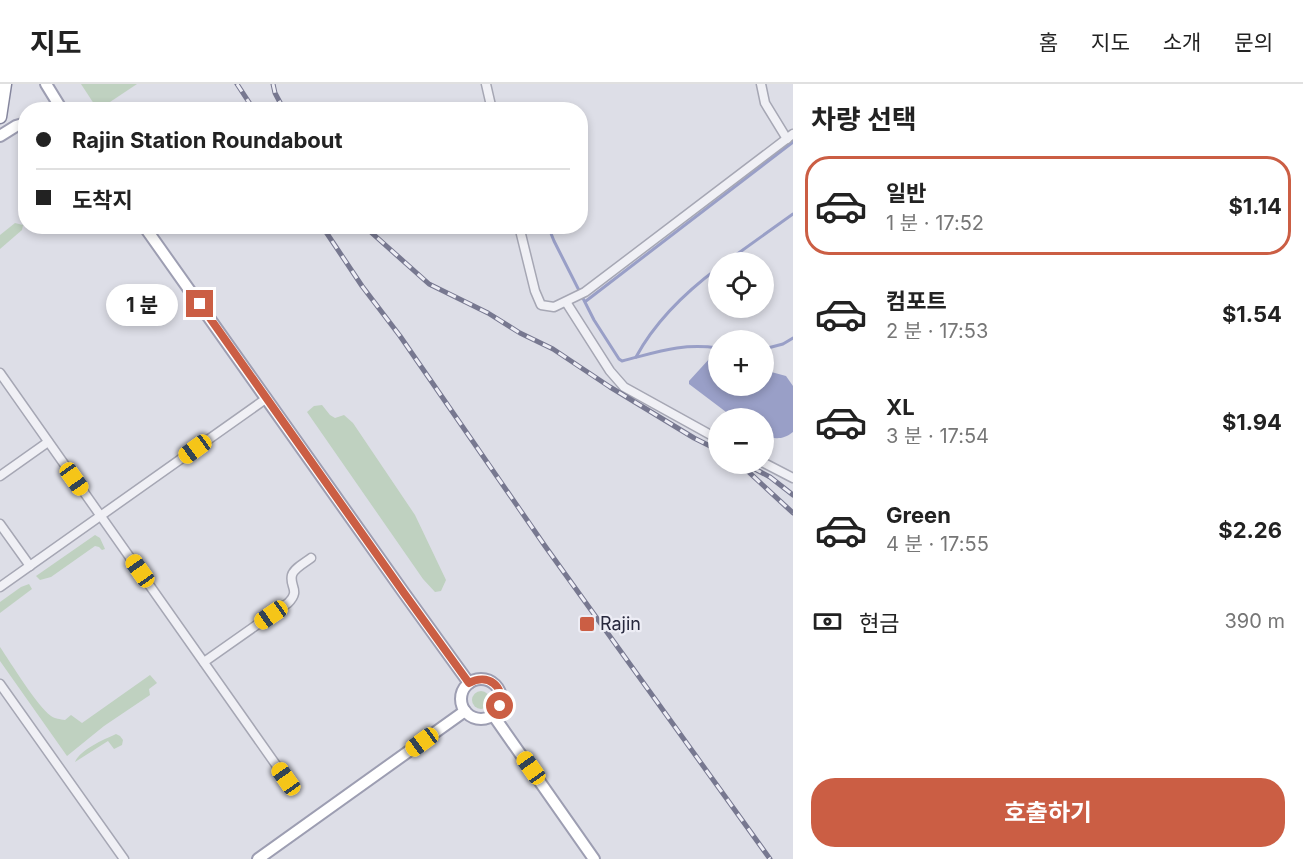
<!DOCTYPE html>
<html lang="ko">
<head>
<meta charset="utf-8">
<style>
  body { margin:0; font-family:Inter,"Noto Sans KR",sans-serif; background:#f2f2f2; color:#222; height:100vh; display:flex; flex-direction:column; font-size:22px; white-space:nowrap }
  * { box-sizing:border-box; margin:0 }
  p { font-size:20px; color:#767676 }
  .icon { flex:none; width:33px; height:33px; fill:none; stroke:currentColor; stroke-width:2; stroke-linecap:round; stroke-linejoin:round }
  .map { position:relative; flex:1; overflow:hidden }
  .sheet { display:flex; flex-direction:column; background:#fff; width:510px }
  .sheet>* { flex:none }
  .hud { position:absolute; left:18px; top:18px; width:570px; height:132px; border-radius:24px; box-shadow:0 3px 9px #0003; display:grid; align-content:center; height:132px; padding:0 18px; background:#fff }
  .buttons { position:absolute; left:708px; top:168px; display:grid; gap:12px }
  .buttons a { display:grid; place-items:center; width:66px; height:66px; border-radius:50%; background:#fff; box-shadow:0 3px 9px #0003; font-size:30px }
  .end { position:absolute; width:27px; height:27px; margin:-14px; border:8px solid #cb5e44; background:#fff; box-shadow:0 0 0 3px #fff }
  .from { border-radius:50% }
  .bubble { position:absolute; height:42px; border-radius:21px; background:#fff; box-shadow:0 3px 9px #0003; font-size:20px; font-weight:700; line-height:42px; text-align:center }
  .car { position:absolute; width:18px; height:36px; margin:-18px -9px; border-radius:8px; box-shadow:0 0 4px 2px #0007; background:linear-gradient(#f5c518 24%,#345 0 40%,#f5c518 0 76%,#345 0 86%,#f5c518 0) }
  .hud b { display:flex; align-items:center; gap:21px; height:57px; font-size:22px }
  .hud b+b { border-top:2px solid #e0e0e0 }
  .hud i { width:15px; height:15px; background:#222 }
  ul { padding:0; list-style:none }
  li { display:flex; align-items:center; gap:18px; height:99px; margin:0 12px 9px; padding:0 6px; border:3px solid transparent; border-radius:24px }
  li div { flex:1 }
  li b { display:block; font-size:22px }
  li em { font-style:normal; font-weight:700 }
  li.current { border-color:#cb5e44 }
  li>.icon { width:54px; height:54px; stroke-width:1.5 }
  h2 { padding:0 18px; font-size:27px; line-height:72px }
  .pay { display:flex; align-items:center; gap:15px; height:66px; padding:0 18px; font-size:22px }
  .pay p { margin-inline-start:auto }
  .primary-button { display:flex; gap:12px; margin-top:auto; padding:12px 18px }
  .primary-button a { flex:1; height:69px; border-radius:24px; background:#cb5e44; color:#fff; font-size:24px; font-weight:700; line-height:69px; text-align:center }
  header { display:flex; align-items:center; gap:36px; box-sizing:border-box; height:84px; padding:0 30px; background:#fff; border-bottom:2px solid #e0e0e0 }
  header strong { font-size:28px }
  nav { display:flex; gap:33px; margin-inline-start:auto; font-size:21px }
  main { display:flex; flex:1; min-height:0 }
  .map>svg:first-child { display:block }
  .green { fill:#bfd1c0 }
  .water { fill:#999fc7 }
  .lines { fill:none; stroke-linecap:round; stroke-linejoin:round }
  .stream { stroke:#999fc7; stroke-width:3 }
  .minor-casing { stroke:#a6a7b4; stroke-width:11 }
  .major-casing { stroke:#9d9eb2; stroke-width:14 }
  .highway-casing { stroke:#85869d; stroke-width:15 }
  .minor { stroke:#f0f0f5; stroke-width:8 }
  .major { stroke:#fff; stroke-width:10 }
  .highway { stroke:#fff; stroke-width:12 }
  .rail-casing { stroke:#777890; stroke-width:5 }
  .rail { stroke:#ededf5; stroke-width:3; stroke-dasharray:9; stroke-linecap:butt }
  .route { stroke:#cb5e44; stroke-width:8 }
  .poi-dot { fill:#cb5e44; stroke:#ededf5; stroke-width:2 }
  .labels { text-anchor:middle; stroke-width:4.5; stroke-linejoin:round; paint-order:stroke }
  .poi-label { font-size:18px; fill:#27283d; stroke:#ededf5; text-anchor:start }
</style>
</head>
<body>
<header>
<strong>지도</strong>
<nav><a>홈</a><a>지도</a><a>소개</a><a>문의</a></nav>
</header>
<main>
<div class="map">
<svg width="793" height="775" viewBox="0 0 793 775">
  <rect width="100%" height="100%" fill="#dddee7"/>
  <g class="green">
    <path d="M81,0H137L98,26Z"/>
    <path d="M15,139L23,141L22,146L0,165V151Z"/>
    <path d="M322,321L330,331L335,334L344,331L353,339L415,431L446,496L441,507L435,508L423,495L307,328L314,322Z"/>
    <path d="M95,451L100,454L105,465L102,466L99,463L95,462L51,493L40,496L36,492Z"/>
    <path d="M29,500L32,505L0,529V518L21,503Z"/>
    <path d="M0,563C11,579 37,622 51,632C55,635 60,635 65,636L71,631L82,639L150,591L157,599L149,605L150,611L104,642L67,672L0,577Z"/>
    <circle cx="481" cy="616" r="9"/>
    <path d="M116,650L120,652L123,656L122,661L114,665L108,657L75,678C81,665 103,656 116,650Z"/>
  </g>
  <path class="water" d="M710,274H718V302H764V286L786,292L793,302V348C783,356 775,355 764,352V334H734L689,300V297Z"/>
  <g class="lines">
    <g class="stream">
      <path d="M548,142L554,157L594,236L619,275L622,277C658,268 681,259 718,264"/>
      <path d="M726,178L793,130"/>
      <path d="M586,217L793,58"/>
      <path d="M764,265L783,260L793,254"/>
      <path d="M636,273C655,238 687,207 718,184"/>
    </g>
    <g class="minor-casing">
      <g id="minor">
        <path d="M486,0L492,26"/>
        <path d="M761,0L765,19L787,55"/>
        <path d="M519,142L535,207L541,221L554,223L585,208L793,50"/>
        <path d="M566,218L610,287L624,303L718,355"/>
        <path d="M0,289L286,695"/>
        <path d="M764,379L793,394"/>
        <path d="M0,392L48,358"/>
        <path d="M0,440L30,482"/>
        <path d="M0,503L267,314"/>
        <path d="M204,578L288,519C301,506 289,503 292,491C294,484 306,478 311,474"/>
        <path d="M0,600L124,775"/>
      </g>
    </g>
    <g class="major-casing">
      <g id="major">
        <path d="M46,0L62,26"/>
        <path d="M0,52L16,42L26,39"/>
        <path d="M144,142L404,509L469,599"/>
        <circle cx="481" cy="615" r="20"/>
        <path d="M493,631L594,775"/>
        <path d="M258,775L465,627"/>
      </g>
    </g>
    <g class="highway-casing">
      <path id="highway" d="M0,33L5,0"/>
    </g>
    <use href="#minor" class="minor"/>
    <use href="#major" class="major"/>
    <use href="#highway" class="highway"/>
    <g class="rail-casing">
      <g id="rail">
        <path d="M237,0L254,26"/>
        <path d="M273,0L275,9L284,26"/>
        <path d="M322,142L362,202L400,252L545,462L770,775"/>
        <path d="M364,142L429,200L488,229L520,249L553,265L610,303L694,354L718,366"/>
        <path d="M740,380L793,429"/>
        <path d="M753,384L770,393L793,411"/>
      </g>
    </g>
    <use href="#rail" class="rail"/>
  </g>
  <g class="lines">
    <path class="route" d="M200,220L404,509L469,599C488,589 505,602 500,622"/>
  </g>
  <rect class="poi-dot" x="579" y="532" width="16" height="16" rx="3"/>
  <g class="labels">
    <g class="poi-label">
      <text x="600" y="546">Rajin</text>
    </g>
  </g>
</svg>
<div class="buttons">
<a><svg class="icon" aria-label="locate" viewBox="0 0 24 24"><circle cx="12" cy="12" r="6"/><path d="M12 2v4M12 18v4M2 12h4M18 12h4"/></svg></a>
<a>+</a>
<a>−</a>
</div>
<i class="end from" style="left:500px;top:622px"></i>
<i class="end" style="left:200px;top:220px"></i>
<div class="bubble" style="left:106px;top:200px;width:72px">1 분</div>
<i class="car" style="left:195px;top:365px;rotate:234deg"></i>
<i class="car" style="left:74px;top:395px;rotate:145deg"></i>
<i class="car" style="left:140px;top:487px;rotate:325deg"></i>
<i class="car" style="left:271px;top:531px;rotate:235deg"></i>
<i class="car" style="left:422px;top:658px;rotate:234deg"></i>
<i class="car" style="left:531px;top:684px;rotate:325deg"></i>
<i class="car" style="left:286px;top:695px;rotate:325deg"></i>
<div class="hud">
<b><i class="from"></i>Rajin Station Roundabout</b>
<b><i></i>도착지</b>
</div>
</div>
<section class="sheet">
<h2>차량 선택</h2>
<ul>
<li class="current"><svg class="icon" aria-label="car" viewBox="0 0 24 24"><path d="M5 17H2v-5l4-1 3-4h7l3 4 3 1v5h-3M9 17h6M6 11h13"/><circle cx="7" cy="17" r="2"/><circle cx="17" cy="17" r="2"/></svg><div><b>일반</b><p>1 분 · 17:52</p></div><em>$1.14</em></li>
<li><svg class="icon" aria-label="car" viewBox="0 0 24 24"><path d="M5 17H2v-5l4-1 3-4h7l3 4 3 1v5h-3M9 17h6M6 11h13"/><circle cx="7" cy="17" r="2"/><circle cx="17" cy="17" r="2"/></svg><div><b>컴포트</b><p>2 분 · 17:53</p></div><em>$1.54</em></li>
<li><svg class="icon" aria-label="car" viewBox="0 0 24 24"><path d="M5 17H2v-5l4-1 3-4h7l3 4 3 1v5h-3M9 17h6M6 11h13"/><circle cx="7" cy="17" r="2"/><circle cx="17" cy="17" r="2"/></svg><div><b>XL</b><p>3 분 · 17:54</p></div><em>$1.94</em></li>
<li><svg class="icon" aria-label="car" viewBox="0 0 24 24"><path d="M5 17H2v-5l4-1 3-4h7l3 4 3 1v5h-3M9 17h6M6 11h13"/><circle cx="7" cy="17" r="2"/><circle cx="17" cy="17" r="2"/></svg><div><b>Green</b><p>4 분 · 17:55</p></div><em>$2.26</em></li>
</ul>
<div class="pay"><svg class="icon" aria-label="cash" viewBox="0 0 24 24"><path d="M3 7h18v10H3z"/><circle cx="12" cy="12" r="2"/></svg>현금<p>390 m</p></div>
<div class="primary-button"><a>호출하기</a></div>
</section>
</main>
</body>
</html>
